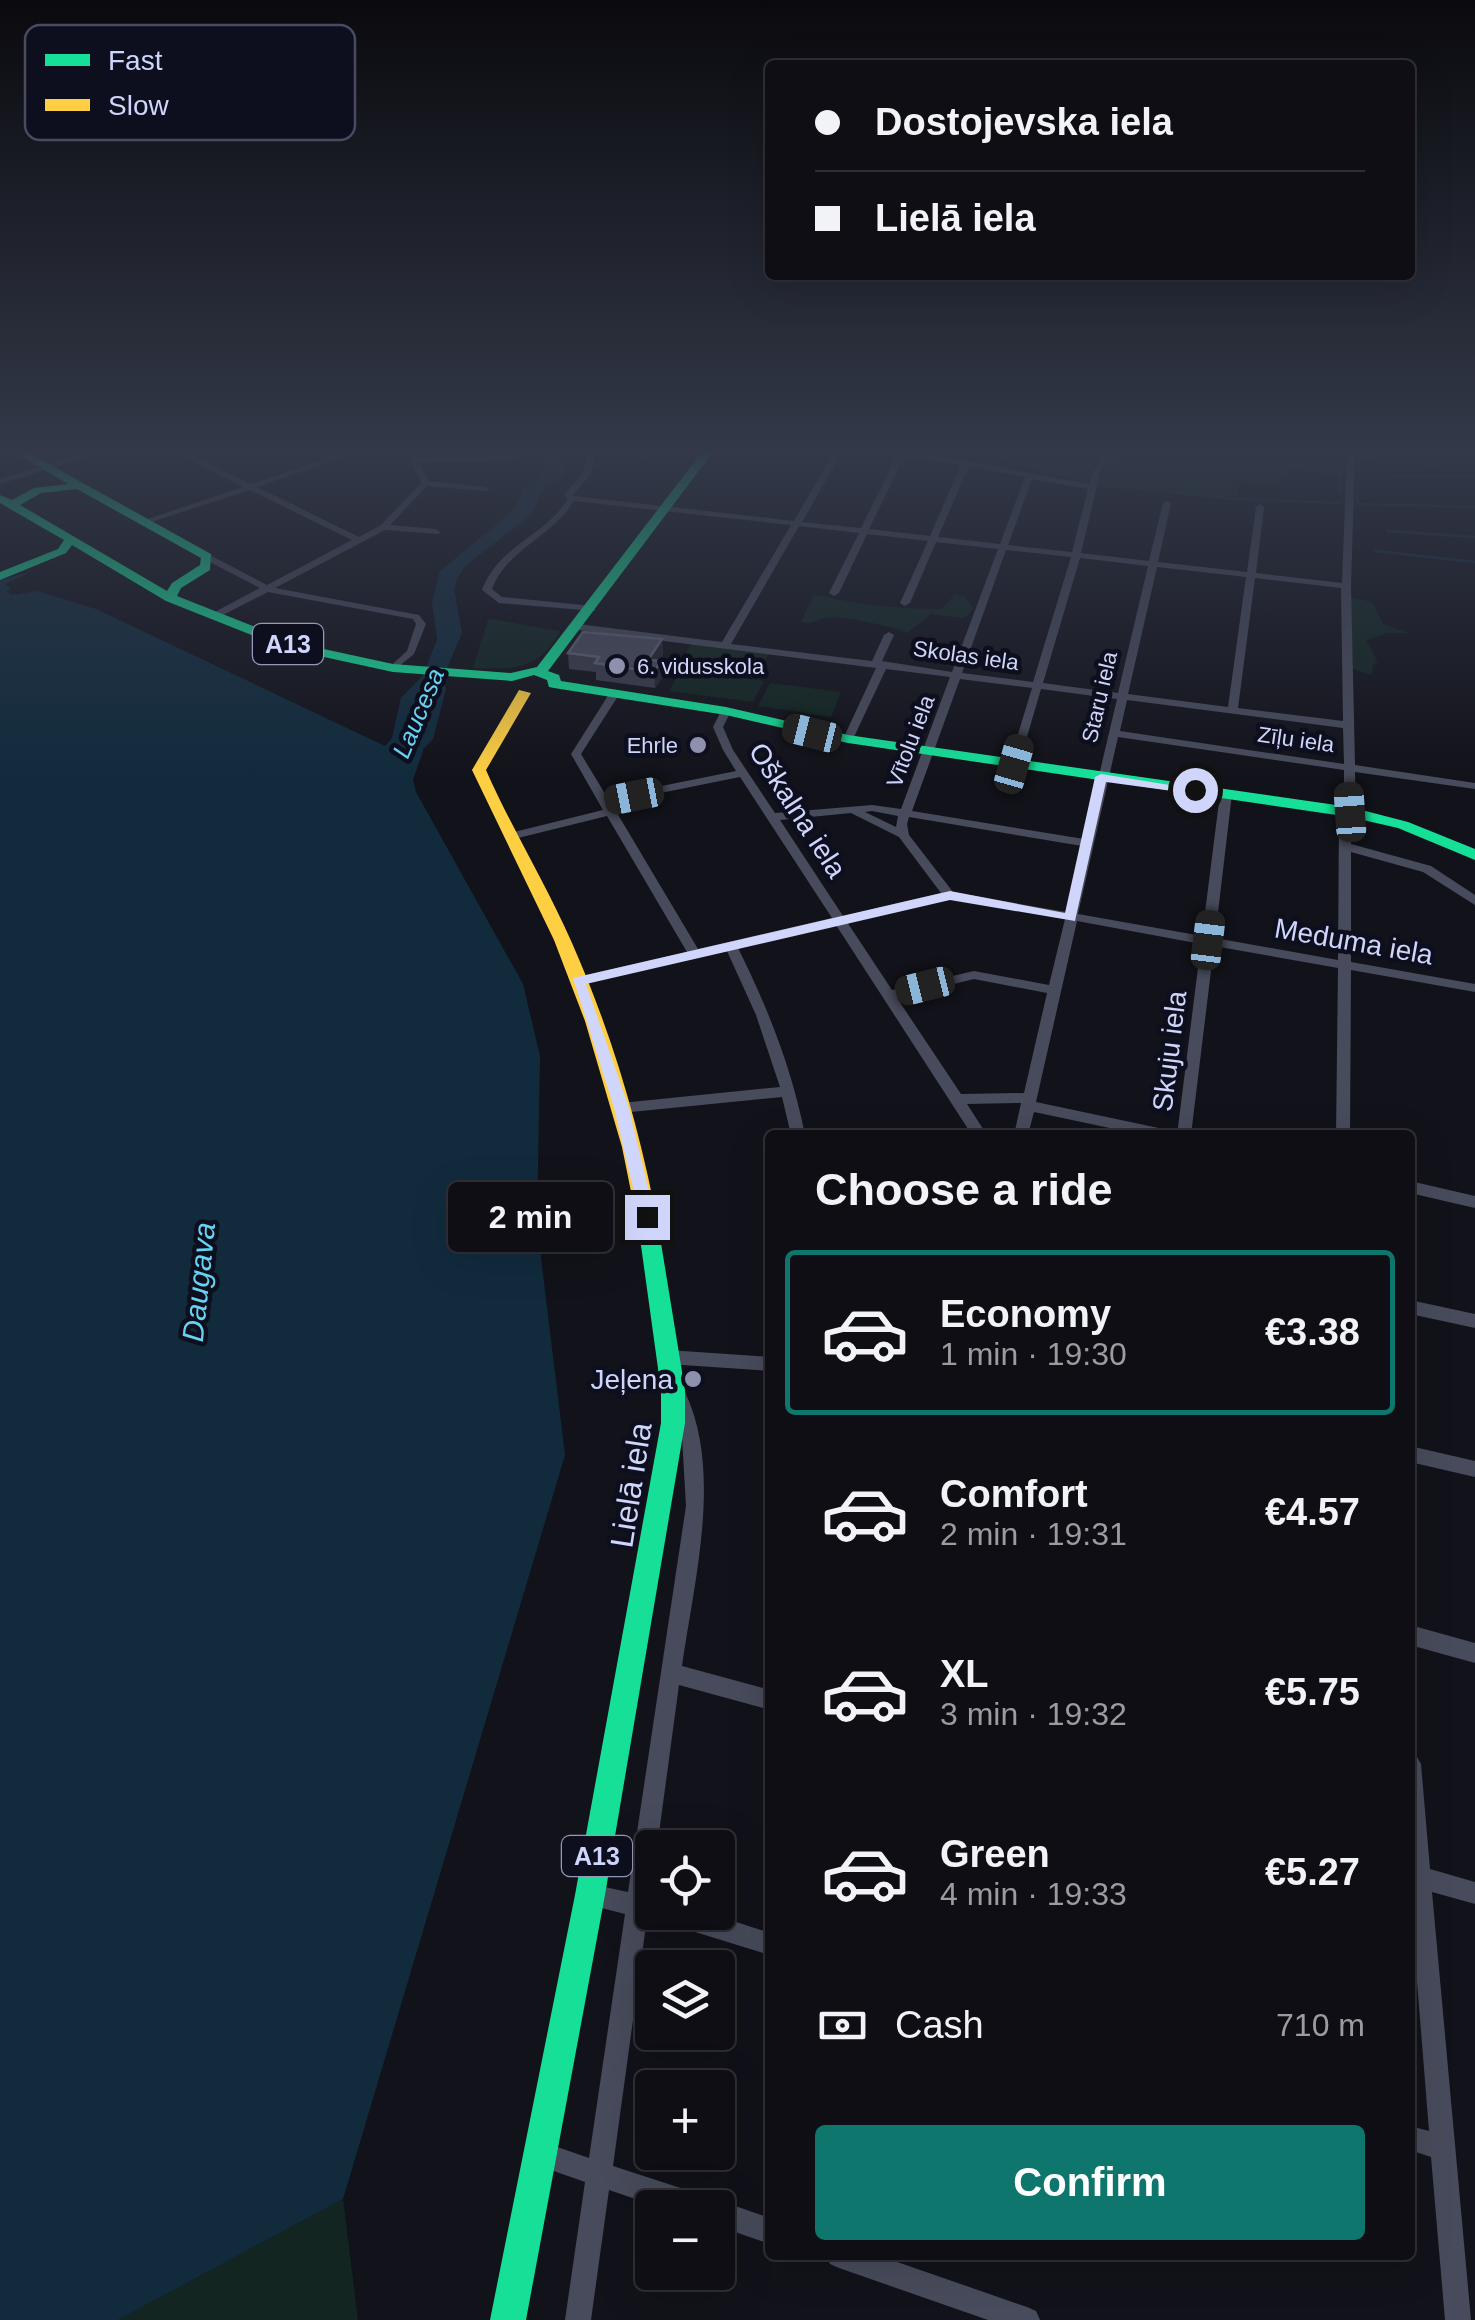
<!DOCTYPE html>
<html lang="en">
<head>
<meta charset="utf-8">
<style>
  body { margin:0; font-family:Arial,sans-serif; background:#17171d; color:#f1f3f6; height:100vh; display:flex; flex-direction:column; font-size:38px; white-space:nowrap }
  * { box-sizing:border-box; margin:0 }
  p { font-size:32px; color:#9b9ca0 }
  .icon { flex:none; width:55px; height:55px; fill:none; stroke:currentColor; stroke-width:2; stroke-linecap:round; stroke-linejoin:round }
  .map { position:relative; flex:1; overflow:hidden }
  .drawer { position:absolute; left:765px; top:1130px; width:650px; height:1130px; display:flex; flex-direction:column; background:#0e0e14; border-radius:10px; box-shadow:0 10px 40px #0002,0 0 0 2px #2e2e34 }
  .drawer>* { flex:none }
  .top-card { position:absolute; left:765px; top:60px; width:650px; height:220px; border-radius:10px; box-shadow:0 10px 40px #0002,0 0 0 2px #2e2e34; display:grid; align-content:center; height:220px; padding:0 50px; background:#0e0e14 }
  .buttons { position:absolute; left:635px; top:1830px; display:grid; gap:20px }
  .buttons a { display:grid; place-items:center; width:100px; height:100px; border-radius:10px; background:#0e0e14; box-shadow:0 10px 40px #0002,0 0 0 2px #2e2e34; font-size:50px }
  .end { position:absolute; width:45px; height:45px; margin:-22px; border:12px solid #cfd5fb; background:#111; box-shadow:0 0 0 5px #111 }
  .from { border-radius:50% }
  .bubble { position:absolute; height:70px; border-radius:10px; background:#0e0e14; box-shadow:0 10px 40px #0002,0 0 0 2px #2e2e34; font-size:32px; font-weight:700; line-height:70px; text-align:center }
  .car { position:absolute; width:30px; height:60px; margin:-30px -15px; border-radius:12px; box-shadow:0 0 8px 2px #0007; background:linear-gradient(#222 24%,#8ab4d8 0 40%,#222 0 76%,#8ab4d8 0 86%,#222 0) }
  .top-card b { display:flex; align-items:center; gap:35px; height:95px; font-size:38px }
  .top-card b+b { border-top:2px solid #2e2e34 }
  .top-card i { width:25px; height:25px; background:#f1f3f6 }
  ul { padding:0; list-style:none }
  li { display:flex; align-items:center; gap:30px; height:165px; margin:0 20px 15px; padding:0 30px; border:5px solid transparent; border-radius:10px }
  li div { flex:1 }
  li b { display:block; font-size:38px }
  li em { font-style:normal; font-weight:700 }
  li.active { border-color:#0f766e }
  li>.icon { width:90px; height:90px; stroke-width:1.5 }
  h2 { padding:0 50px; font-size:45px; line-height:120px }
  .pay { display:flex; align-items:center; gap:25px; height:110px; padding:0 50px; font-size:38px }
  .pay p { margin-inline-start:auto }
  .primary-button { display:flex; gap:20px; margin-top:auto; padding:20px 50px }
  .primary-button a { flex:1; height:115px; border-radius:10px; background:#0f766e; color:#fff; font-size:40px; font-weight:700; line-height:115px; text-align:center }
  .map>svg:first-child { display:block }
  .green { fill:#122521 }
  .water { fill:#112b3d }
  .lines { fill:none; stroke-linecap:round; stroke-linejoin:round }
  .stream { stroke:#112b3d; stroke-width:2.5 }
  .street { fill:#484b5b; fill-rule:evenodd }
  .fast { fill:#16e098; fill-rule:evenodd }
  .slow { fill:#ffcf43; fill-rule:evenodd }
  .wall { fill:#3b3c4a }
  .shaded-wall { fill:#24242f }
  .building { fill:#4b4c5d; stroke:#606276; stroke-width:2.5 }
  .route { fill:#cfd5fb }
  .poi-dot { fill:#8d91ac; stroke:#0e0f1e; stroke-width:4 }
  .labels { text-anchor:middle; stroke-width:9; stroke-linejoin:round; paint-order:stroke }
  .far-street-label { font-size:22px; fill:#cfd5fb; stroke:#0e0f1e }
  .far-poi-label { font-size:22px; fill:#cfd5fb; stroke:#0e0f1e; text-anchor:start }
  .shield { fill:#0e0f1e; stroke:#959ab9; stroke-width:2.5 }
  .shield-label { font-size:25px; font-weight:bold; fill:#cfd5fb }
  .far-water-label { font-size:25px; font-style:italic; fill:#66d3f2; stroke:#0e0f1e }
  .street-label { font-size:28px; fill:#cfd5fb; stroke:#0e0f1e }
  .poi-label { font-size:28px; fill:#cfd5fb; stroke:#0e0f1e; text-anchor:end }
  .water-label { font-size:30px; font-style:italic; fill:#66d3f2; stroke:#0e0f1e }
  .near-street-label { font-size:32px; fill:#cfd5fb; stroke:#0e0f1e }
  .key { fill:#0e0f1e; stroke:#484a60; stroke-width:2.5 }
  .key-label { font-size:28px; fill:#cfd5fb }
</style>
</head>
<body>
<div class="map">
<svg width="1475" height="2320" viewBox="0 0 1475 2320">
  <rect width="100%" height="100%" fill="#12121a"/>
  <g class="green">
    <path d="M1009,452H1115L1093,465L1092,480H1088L1025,467L1007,456Z"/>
    <path d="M1125,452H1347V475L1292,470L1275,488L1239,480L1238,497L1096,487L1105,466Z"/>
    <path d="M814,594C857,605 898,609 942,609L955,594L964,596L974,609L964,618L931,614L907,633C897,627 837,614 825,618C813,621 813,624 801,622Z"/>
    <path d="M1350,597L1372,602L1383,624L1408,633H1387L1366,640L1378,662L1373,665L1372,675L1353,669Z"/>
    <path d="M488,620L491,619L560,631C542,669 513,670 473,668Z"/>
    <path d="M691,644L770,652L756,675L679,664Z"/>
    <path d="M681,670L764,681L753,702L669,691Z"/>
    <path d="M770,683L841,692L831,717L758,706Z"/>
    <path d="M343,2199L358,2320H118Z"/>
  </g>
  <path class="water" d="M544,452H562L566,458L564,475L543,490L532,514L465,566L457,579L454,589L462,633L443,678L446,689L433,739L424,748L413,780L416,792L523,984L540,1056L537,1225L565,1455L343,2199L118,2320H0V580L31,572L5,584L11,589L6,592L12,595L37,591L96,609L385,746L392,738L401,698L423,675L437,640L432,602L440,571L502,520L518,502L522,489L542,474Z"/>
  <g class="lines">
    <g class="stream">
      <path d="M999,452L1010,462L1086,481"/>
      <path d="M1245,452L1342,468"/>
      <path d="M1359,452V476"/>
      <path d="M1436,452L1459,455"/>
      <path d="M1358,457L1434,465"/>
      <path d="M1389,476H1475"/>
      <path d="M1359,480L1356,499L1359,504L1475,507"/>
      <path d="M1105,485L1235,499L1340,503"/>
      <path d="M1340,492L1342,452"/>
      <path d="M1387,531L1475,537"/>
      <path d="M1375,551L1475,562"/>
    </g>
    <g class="street">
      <path d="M89,452H103L0,484V479Z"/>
      <path d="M174,452H185L251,484L345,452H358L257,487L359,537L381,525L421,483L407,452H415L417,458L511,456L510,452H518L520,458L516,460L420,462L428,481L486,487L490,489L486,491L427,486L390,525L436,529L440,532L439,534L385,530L275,588L419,615L426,624L414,654L393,671L388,668L407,651L416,624L413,619L268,592L217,618H211V614L260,588L204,559V555H210L267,585L352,540L250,490L142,525V521L243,487Z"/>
      <path d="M645,452H653L646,458L642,456Z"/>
      <path d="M834,452H842L802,522L861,528L898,454L893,452H916L963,461L967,459L971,462L1089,484C1093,467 1104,452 1124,452L1101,469L1081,553L1149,561L1163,503L1167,501L1171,503L1158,562L1247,572L1256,507L1260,504L1264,507L1256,573L1342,583L1347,452H1355L1351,586L1355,765L1475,783V789L1355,772L1356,812L1351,815V844L1431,866L1475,895V905L1423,872L1351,852V962L1475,984V992L1351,970L1350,1135H1336L1338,968L1214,946L1191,1135H1177L1201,944L1077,921L1036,1102L1168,1130L1175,1135H1143L1034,1112L1028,1135H1014L1021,1103L967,1104L987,1135H972L836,925L738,948C768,1008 792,1069 805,1135H791L782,1097L621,1113L616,1112L614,1108L616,1104L621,1103L780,1087L756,1015L727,951L578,985L573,984L571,981L573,978L687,952L607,816L510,840L504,836L506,834L603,810L571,754L611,691L620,693L581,754L607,797L736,771L723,750L713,727L722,709L726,708L731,711L723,727L733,750L775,813L872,805L901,809L950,677L886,669L853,739L848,742L843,739L876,668L578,630L573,627L578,624L722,642L791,525L574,501C552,537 507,549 492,589L502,597L592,606L595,607V611L499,603L482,590C499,545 544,537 568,499L564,495L583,473L588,456L595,458L591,474L573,495L574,496L794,521ZM905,456L961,465L930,536L869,529ZM969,466L1025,477L1000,544L938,537ZM1032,479L1088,489L1072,552L1008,545ZM799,526L859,533L829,593L834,596L839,593L867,534L928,541L900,603L905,606L910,603L936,542L998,549L952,672L882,661L894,635L889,632L884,635L872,661L731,644ZM1006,550L1071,557L1033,682L962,673ZM1080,558L1148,566L1118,693L1043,683ZM1157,567L1246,577L1228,707L1128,694ZM1255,578L1341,588L1343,721L1238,708ZM960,679L1032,688L1009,764L1014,767L1019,764L1041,689L1117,699L1084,839L912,811ZM1127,700L1343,728L1344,764L1120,731ZM1118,737L1344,770V809L1339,812L1338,960L1215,938L1232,794L1226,791L1220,794L1202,936L1078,914ZM740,777L832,918L698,949L617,813L618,811L611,803ZM872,811L898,816L896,827L865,812ZM851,813L899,837L941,893L843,916L780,820ZM909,817L1082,846L1066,912L953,892L909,835L907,824ZM949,899L1065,919L1049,985L974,971L892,990L847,922ZM974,979L1047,993L1024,1093L961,1094L897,998Z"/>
      <path d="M1410,1181L1475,1196V1208L1410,1193Z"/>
      <path d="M1410,1300L1475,1314V1328L1410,1314Z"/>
      <path d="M668,1350L770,1357V1371L668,1364L662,1362L659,1357L662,1352Z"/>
      <path d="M679,1389L685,1392C723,1472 694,1581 682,1666L770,1690V1710L679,1685L657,1848H652L650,1896L652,1897V1912H705L770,1933V1955L666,1923L657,1917L647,1918L613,2166L702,2195L711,2199L713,2202L718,2200L770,2218V2244L718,2226V2208H662L609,2190L591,2320H565L585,2182L531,2163L527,2154L531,2145L540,2141L589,2158L625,1914L582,1903L579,1895L582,1887L590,1884L628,1892L686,1506L682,1437L670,1397L673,1392Z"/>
      <path d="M1410,1446L1475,1461V1477L1410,1462Z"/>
      <path d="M1410,1625L1475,1643V1663L1410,1645Z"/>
      <path d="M1410,1753L1417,1757L1421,1764L1430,1869L1475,1882V1904L1432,1892L1471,2320H1445L1431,2157L1410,2150V2126L1429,2131L1410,1894Z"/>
      <path d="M826,2255H877L1027,2307L1036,2311L1040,2320H988L839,2268L830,2264Z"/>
    </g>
    <g class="fast">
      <path d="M14,452H27L211,554L210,570L181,588L177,596L296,643L393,664L511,673L537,667L702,452H713L548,671L559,675L561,681L726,707L848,735L1350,807L1408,822L1475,849V860L1398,828L1350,817L848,743L726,715L554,688L549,687L547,680L534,675L512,681L393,672L287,649L166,601L72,545L66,553L0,580V572L58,549L64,540L0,503V495L12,500L34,488L68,484ZM77,489L201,558L200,565L172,583L167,591L20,505L41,493Z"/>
      <path d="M649,1223L656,1225L659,1231L685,1390V1423L605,1895L526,2320H490L575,1895L661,1423V1390L639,1231L642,1225Z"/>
    </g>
    <path class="slow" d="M519,690L531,693L486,770C512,829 546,884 572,943C613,1036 641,1132 659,1231L656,1237H642L639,1231L622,1147L585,1021L554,940L472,770Z"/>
  </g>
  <path class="wall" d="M662,639L663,655L659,661L662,678L655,688L596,680V672L569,669L568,653Z"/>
  <g class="shaded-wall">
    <path d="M662,639L663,655L652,672L648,660Z"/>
    <path d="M661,661L662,678L655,688L654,672Z"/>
  </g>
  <path class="building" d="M583,632L662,639L648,660L661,661L654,672L595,663L599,657L568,653Z"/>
  <linearGradient id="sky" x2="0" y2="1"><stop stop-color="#0a0a0e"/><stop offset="0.58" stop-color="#333949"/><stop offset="1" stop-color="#333949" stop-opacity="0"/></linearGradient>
  <rect width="1475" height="777" fill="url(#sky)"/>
  <path class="route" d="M1101,774L1201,790L1195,794L1106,782L1075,921L950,900L586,984L629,1108L655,1217L647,1224L641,1222L614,1108L573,978L950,891L1065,913L1095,777Z"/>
  <g class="poi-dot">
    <circle cx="617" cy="666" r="10"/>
    <circle cx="698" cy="745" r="10"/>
    <circle cx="693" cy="1379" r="10"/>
  </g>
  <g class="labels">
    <g class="far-street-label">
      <text transform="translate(966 655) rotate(8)" y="8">Skolas iela</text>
      <text transform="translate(1099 697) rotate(-77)" y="8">Staru iela</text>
      <text transform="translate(1296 739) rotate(8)" y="8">Zīļu iela</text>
      <text transform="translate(910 741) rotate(-69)" y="8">Vītolu iela</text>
    </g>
    <g class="far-poi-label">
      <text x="637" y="674">6. vidusskola</text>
      <text x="678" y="753" text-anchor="end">Ehrle</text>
    </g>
    <g class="shield">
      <rect x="253" y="624" width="70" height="40" rx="8"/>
      <rect x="562" y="1836" width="70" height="40" rx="8"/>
    </g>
    <g class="shield-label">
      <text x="288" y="653">A13</text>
      <text x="597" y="1865">A13</text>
    </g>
    <g class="far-water-label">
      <text transform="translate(418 713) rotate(-67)" y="9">Laucesa</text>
    </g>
    <g class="street-label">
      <text transform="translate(798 810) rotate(57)" y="10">Oškalna iela</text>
      <text transform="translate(1354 941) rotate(10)" y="10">Meduma iela</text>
      <text transform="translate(1169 1051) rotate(-83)" y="10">Skuju iela</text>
    </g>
    <g class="poi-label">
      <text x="673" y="1389">Jeļena</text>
    </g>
    <g class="water-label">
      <text transform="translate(199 1282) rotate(-84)" y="10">Daugava</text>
    </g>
    <g class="near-street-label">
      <text transform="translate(631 1485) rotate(-81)" y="11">Lielā iela</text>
    </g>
  </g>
  <rect x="25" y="25" width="330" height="115" rx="15" class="key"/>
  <rect x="45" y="54" width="45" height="12" fill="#16e098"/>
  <rect x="45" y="99" width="45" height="12" fill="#ffcf43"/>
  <g class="key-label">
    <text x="108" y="70">Fast</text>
    <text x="108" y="115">Slow</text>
  </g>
</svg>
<div class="buttons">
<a><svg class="icon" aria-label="locate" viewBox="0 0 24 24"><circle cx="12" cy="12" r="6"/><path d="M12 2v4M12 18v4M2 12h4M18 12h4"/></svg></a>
<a><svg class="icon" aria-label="layers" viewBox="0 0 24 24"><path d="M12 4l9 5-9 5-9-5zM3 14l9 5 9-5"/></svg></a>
<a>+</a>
<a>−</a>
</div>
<i class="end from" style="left:1195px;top:790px"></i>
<i class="end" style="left:647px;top:1217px"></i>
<div class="bubble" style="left:448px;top:1182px;width:165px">2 min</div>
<i class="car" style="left:812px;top:733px;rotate:284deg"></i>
<i class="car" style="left:1014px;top:764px;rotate:16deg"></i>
<i class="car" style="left:634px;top:796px;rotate:259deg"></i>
<i class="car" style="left:1350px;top:812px;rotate:356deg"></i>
<i class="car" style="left:1208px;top:940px;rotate:7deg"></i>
<i class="car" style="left:925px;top:986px;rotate:256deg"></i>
<div class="top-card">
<b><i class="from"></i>Dostojevska iela</b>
<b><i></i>Lielā iela</b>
</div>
<section class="drawer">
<h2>Choose a ride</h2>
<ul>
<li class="active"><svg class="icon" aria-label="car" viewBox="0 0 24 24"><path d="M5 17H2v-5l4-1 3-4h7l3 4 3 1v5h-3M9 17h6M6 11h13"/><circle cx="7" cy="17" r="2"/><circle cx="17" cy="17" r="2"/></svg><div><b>Economy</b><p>1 min · 19:30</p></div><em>€3.38</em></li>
<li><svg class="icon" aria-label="car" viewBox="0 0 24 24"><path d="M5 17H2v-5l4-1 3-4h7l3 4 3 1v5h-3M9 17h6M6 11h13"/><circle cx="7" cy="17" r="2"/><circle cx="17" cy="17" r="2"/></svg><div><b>Comfort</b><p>2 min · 19:31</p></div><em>€4.57</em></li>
<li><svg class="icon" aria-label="car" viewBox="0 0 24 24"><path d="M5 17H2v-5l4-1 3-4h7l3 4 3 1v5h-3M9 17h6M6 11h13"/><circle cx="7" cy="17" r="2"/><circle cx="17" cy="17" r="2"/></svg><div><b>XL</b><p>3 min · 19:32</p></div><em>€5.75</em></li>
<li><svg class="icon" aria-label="car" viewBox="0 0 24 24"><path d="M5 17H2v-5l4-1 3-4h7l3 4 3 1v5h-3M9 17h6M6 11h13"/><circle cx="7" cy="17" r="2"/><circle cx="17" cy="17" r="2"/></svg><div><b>Green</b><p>4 min · 19:33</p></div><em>€5.27</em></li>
</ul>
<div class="pay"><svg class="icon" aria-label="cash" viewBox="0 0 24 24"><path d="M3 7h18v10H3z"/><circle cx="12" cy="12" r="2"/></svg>Cash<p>710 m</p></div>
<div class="primary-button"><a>Confirm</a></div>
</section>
</div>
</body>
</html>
